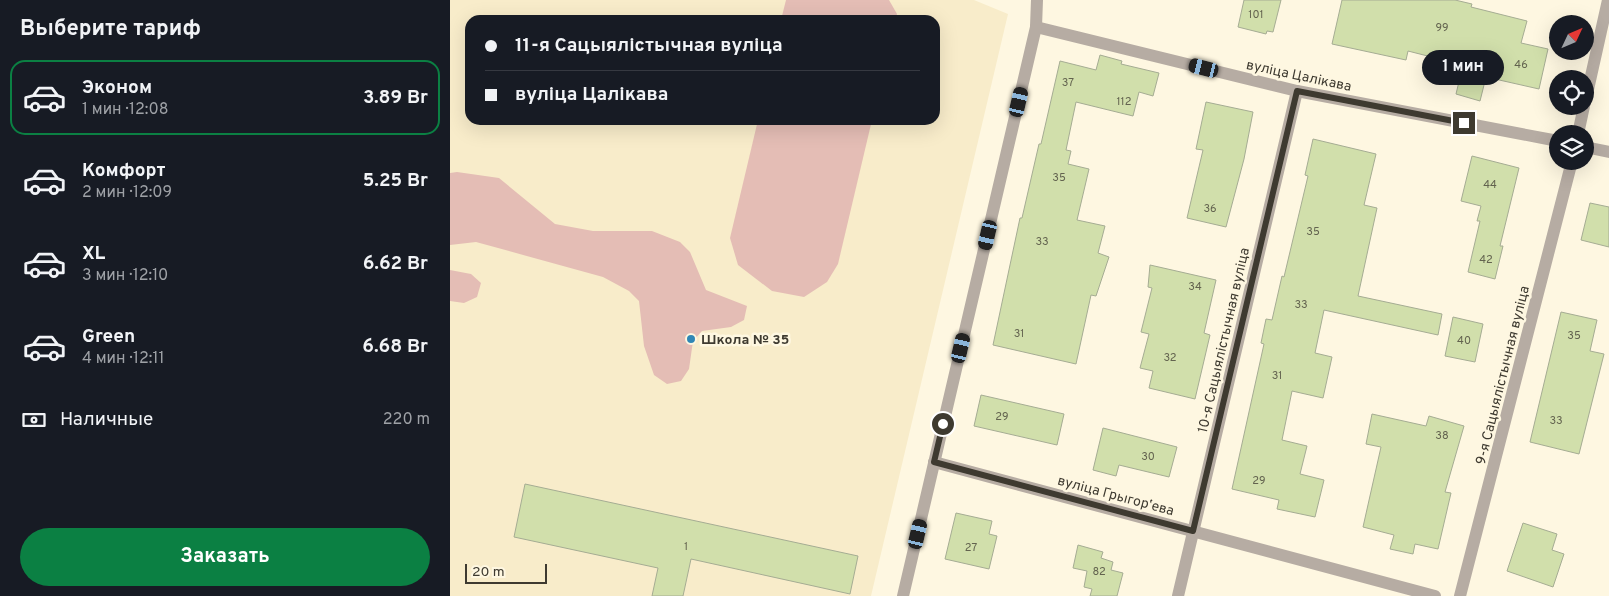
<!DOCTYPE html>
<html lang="ru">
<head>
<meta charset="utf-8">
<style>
  body { margin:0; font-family:Overpass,sans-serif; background:#242831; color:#f1f3f6; height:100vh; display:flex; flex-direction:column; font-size:19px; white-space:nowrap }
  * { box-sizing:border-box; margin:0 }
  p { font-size:16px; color:#9ea1a6 }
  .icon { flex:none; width:28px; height:28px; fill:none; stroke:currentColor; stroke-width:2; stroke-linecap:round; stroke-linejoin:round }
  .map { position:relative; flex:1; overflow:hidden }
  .drawer { display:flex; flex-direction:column; background:#171b24; width:450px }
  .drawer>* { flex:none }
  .guide { position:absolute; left:15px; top:15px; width:475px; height:110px; border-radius:15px; box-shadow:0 5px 20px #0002; display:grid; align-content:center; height:110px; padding:0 20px; background:#171b24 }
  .needle { width:32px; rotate:46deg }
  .fabs { position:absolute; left:1099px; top:15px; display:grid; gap:10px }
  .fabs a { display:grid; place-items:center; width:45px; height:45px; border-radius:50%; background:#171b24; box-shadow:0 5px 20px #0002; font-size:25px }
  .scale { position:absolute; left:15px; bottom:12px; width:82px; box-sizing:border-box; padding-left:5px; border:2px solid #3e3a30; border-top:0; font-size:14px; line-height:18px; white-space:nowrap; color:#3e3a30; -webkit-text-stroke:4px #fef7e1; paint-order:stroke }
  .end { position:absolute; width:22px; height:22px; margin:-11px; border:6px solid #3e3a30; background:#fff; box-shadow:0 0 0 2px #fff }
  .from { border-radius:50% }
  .bubble { position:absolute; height:35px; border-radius:18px; background:#171b24; box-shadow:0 5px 20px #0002; font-size:16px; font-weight:700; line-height:35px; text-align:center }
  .car { position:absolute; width:15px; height:30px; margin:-15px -8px; border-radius:6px; box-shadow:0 0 4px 1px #0007; background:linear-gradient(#222 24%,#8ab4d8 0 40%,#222 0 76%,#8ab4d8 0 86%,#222 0) }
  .guide b { display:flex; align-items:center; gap:18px; height:48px; font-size:19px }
  .guide b+b { border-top:1px solid #363941 }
  .guide i { width:12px; height:12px; background:#f1f3f6 }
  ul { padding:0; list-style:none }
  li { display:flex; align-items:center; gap:15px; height:75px; margin:0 10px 8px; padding:0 10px; border:2px solid transparent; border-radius:15px }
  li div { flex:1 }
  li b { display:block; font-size:19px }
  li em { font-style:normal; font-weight:700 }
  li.on { border-color:#0b8043 }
  li>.icon { width:45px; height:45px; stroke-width:1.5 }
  h2 { padding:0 20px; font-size:22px; line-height:60px }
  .pay { display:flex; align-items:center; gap:12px; height:55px; padding:0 20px; font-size:19px }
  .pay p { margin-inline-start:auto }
  .primary-button { display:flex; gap:10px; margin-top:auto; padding:10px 20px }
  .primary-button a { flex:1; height:58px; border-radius:30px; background:#0b8043; color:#fff; font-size:20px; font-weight:700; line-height:58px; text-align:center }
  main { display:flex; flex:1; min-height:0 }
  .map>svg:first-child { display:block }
  .built { fill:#f8ecca; fill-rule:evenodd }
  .green { fill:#e4bdb5 }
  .building { fill:#d1dfab; stroke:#a5ac93 }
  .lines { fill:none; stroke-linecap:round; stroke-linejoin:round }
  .minor { stroke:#b6aca3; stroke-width:12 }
  .route { stroke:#3e3a30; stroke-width:6 }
  .poi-dot { fill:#3087b6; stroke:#fef7e1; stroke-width:2 }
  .labels { text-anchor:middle; stroke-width:5; stroke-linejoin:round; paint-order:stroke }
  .number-label { font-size:11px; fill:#63634f }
  .street-label { font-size:14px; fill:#3e3a30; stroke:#fef7e1 }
  .poi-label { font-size:14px; font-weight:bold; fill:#3e3a30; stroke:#fef7e1; text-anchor:start }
</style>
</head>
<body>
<main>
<section class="drawer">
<h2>Выберите тариф</h2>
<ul>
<li class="on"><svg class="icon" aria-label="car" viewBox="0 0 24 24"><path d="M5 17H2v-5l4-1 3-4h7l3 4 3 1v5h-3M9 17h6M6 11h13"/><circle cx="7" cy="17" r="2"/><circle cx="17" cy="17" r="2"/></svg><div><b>Эконом</b><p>1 мин · 12:08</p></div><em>3.89 Br</em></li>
<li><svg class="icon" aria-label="car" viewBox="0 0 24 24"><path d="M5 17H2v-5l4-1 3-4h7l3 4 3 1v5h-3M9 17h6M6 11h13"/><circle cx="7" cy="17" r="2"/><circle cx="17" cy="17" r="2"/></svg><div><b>Комфорт</b><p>2 мин · 12:09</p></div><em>5.25 Br</em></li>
<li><svg class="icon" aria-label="car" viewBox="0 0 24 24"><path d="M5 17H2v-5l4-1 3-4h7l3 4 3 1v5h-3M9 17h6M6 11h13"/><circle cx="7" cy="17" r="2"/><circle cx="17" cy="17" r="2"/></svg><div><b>XL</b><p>3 мин · 12:10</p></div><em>6.62 Br</em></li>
<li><svg class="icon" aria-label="car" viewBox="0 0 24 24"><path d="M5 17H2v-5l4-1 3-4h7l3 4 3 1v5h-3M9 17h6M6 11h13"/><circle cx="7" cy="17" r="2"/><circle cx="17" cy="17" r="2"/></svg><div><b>Green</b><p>4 мин · 12:11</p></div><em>6.68 Br</em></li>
</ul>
<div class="pay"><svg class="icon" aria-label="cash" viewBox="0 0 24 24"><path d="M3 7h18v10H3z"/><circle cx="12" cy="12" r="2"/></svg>Наличные<p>220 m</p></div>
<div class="primary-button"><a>Заказать</a></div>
</section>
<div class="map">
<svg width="1159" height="596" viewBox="0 0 1159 596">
  <rect width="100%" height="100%" fill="#fef7e1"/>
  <path class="built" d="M0,0H524L558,14L421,596H0ZM20,20H485V120H20Z"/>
  <g class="green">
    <path d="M336,0H439L447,14L445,20H331Z"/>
    <path d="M308,120H422L388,264L377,282L354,297L322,291L288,265L280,238Z"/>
    <path d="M7,172L49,178L105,224L143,231H202L230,242L240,252L256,290L297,306L294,320L281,327L252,331L243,341L239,369L231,381L217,384L204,375L194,346L189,301L179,291L153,277L26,242L0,245V173Z"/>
    <path d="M0,270L21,274L31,283L27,297L14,303L0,301Z"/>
  </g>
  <g class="building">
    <path d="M794,0H831L823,32L817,31L816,34L788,27Z"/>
    <path d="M892,0H1005L1022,4L1021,7L1077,21L1071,43L1098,49L1089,89L1036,77L1030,101L1006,94L1013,65L958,51L956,60L882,44Z"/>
    <path d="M650,55L672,61L671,64L709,73L703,96L689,92L683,116L626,102L616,150L621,151L618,164L639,169L627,220L655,226L648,253L659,257L646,296L641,295L626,364L543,345L570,218H572L589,144H591L610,61L646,70Z"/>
    <path d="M756,102L803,112L794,159L776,227L737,218L753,150L746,149Z"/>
    <path d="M863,139L926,154L914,205L927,208L908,296L992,314L988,335L874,310L865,353L882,357L873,398L842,391L832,440L857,446L850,474L874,480L865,517L827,509L829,500L782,489L814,344L811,343L816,319L822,320L832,276L834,277L858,176L855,175Z"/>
    <path d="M1022,156L1069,168L1050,246H1053L1045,279L1018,272L1030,221H1027L1031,206L1011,201Z"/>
    <path d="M1140,203L1159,207V247L1131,240Z"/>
    <path d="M700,265L766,280L754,333L760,335L745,399L699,388L703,371L690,368L699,334L691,332L702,288L698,287Z"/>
    <path d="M1111,312L1147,320L1140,351L1154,354L1129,454L1080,442Z"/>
    <path d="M1003,317L1033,324L1025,362L995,356Z"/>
    <path d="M531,395L614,414L607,445L524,426Z"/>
    <path d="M922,414L976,426L979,416L1014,426L995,492L1001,493L988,549L965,544L963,554L940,549L944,535L913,527L931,447L916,444Z"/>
    <path d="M653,428L727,447L719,477L669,465L666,476L643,470Z"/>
    <path d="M75,484L408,556L400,594L241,559L233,596H202L208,568L64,537Z"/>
    <path d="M506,513L542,521L539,534L547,536L539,569L495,559Z"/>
    <path d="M1073,523L1107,534L1102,550L1114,554L1103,587L1057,571Z"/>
    <path d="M628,545L653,552L651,558L663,562L661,570L673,573L667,596H640L642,589L634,587L637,571L623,568Z"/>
  </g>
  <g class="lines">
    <g class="minor">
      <path d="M586,27L847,91L1108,141"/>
      <path d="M1135,103L1158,0"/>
      <path d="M1128,134L1134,106"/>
      <path d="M1135,147L1159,152"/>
      <path d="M484,462L985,596"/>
      <path d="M453,596L586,27L587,0"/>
      <path d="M728,596L847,91"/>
      <path d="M1010,596L1122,161"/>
    </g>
  </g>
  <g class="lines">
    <path class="route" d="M493,424L484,462L743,531L847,91L1014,123"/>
  </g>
  <circle class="poi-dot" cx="241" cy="339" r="5"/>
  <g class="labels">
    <g class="number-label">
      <text x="806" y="18">101</text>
      <text x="992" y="31">99</text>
      <text x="1071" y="68">46</text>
      <text x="618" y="86">37</text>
      <text x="674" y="105">112</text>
      <text x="609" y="181">35</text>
      <text x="1040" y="188">44</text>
      <text x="760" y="212">36</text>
      <text x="863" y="235">35</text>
      <text x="592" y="245">33</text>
      <text x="1036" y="263">42</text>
      <text x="745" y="290">34</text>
      <text x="851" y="308">33</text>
      <text x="569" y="337">31</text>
      <text x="1124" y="339">35</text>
      <text x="1014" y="344">40</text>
      <text x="720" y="361">32</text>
      <text x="827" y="379">31</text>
      <text x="552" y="420">29</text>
      <text x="1106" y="424">33</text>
      <text x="992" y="439">38</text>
      <text x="698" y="460">30</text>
      <text x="809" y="484">29</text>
      <text x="236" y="550">1</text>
      <text x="521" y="551">27</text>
      <text x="649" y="575">82</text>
    </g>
    <g class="street-label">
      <text transform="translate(849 75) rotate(12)" y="5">вуліца Цалікава</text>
      <text transform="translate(773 340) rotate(-77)" y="5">10-я Сацыялістычная вуліца</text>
      <text transform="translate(1052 375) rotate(-76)" y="5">9-я Сацыялістычная вуліца</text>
      <text transform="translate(666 495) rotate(15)" y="5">вуліца Грыгорʼева</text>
    </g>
    <g class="poi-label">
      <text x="251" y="344">Школа № 35</text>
    </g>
  </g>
</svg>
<div class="fabs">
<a><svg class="needle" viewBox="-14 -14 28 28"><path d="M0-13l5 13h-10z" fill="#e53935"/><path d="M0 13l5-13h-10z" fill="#9ea1a6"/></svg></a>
<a><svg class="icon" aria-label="locate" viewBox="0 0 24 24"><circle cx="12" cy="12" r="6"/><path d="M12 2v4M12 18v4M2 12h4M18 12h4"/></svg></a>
<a><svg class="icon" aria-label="layers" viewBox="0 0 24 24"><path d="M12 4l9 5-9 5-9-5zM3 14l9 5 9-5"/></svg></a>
</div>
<div class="scale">20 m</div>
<i class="end from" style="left:493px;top:424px"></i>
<i class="end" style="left:1014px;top:123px"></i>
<div class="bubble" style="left:972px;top:50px;width:82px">1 мин</div>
<i class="car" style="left:754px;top:68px;rotate:284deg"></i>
<i class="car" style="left:569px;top:102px;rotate:13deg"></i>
<i class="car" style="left:538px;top:235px;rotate:193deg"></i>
<i class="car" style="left:511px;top:348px;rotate:13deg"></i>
<i class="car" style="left:468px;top:534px;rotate:13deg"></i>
<div class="guide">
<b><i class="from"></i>11-я Сацыялістычная вуліца</b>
<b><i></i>вуліца Цалікава</b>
</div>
</div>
</main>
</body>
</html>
